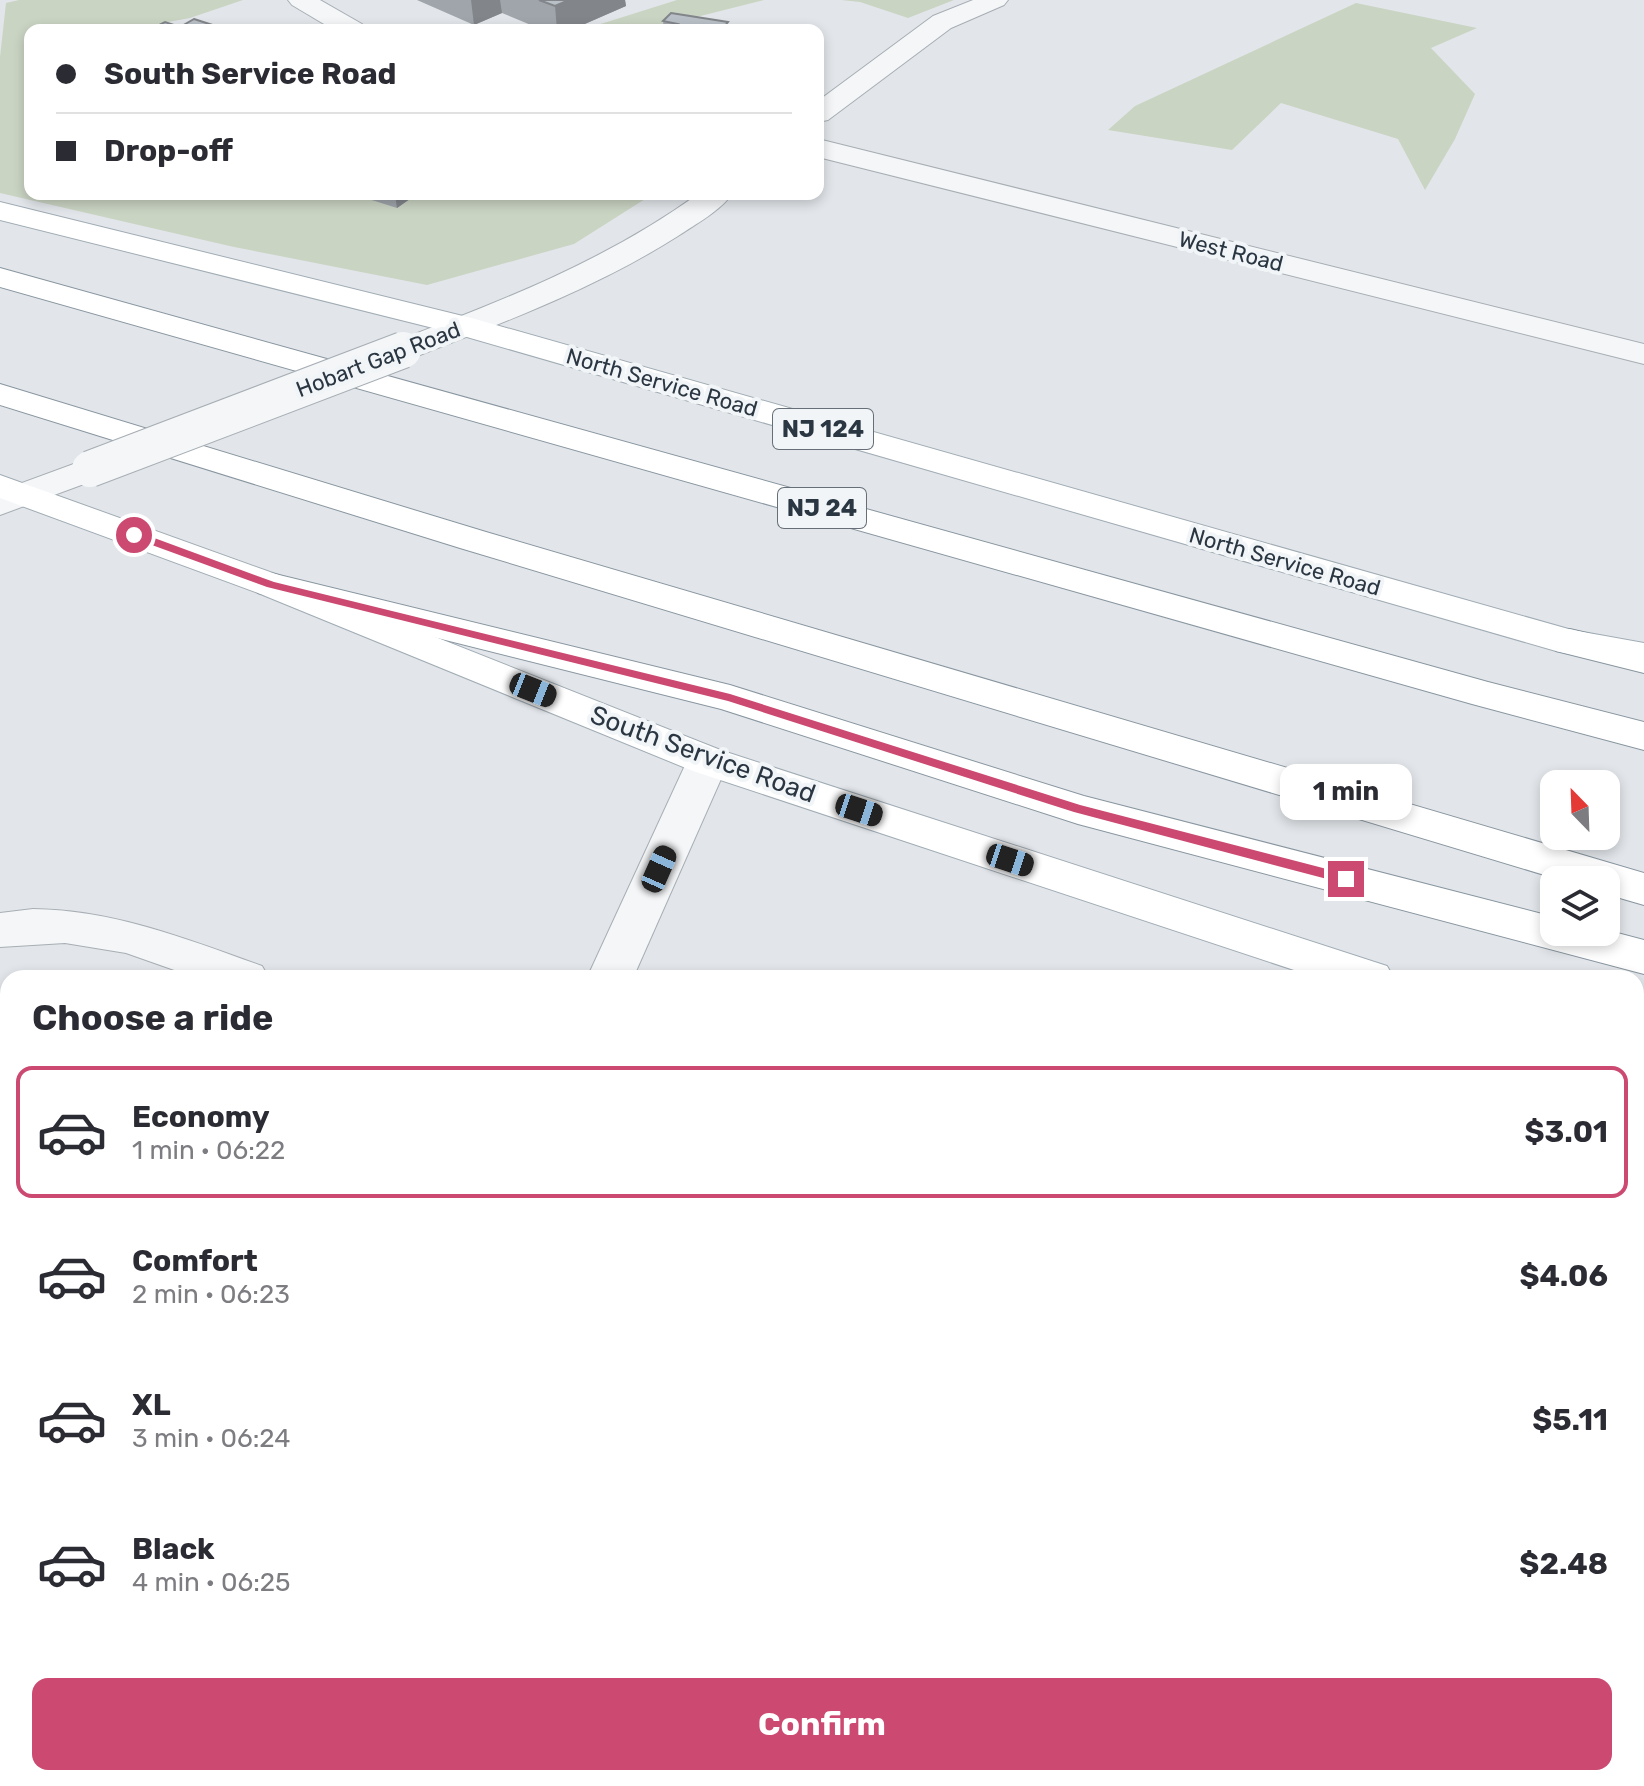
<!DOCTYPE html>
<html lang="en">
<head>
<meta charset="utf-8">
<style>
  body { margin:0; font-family:Rubik,sans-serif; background:#f7f7f7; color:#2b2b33; height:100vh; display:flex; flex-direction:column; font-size:30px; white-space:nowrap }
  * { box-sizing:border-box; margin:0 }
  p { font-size:26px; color:#7c7c81 }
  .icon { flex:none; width:44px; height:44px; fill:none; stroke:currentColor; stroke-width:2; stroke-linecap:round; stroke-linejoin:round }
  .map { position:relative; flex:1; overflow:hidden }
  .drawer { position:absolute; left:0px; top:970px; width:1644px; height:816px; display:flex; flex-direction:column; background:#fff; border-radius:24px 24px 0 0; box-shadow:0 4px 12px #0003 }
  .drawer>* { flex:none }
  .hud { position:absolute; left:24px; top:24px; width:800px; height:176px; border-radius:16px; box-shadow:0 4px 12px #0003; display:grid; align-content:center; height:176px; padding:0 32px; background:#fff }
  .needle { width:52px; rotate:337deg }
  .tools { position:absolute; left:1540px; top:770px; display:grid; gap:16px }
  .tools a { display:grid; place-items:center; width:80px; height:80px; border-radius:16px; background:#fff; box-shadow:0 4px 12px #0003; font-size:40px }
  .end { position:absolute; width:36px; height:36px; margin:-18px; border:10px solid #cc4971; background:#fff; box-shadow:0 0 0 4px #fff }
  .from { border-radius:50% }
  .bubble { position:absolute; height:56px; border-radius:16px; background:#fff; box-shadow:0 4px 12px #0003; font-size:26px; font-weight:700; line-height:56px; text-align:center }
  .car { position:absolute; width:24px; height:48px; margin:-24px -12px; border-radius:10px; box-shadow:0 0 6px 2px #0007; background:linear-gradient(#222 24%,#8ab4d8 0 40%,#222 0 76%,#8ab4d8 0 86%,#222 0) }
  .hud b { display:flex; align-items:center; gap:28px; height:76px; font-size:30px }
  .hud b+b { border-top:2px solid #e1e1e2 }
  .hud i { width:20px; height:20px; background:#2b2b33 }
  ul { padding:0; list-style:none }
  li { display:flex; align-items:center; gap:24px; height:132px; margin:0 16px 12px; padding:0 16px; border:4px solid transparent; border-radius:16px }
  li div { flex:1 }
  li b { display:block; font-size:30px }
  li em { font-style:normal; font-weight:700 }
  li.active { border-color:#cc4971 }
  li>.icon { width:72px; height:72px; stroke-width:1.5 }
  h2 { padding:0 32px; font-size:36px; line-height:96px }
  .cta { display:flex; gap:16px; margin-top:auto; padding:16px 32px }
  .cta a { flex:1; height:92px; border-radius:16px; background:#cc4971; color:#fff; font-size:32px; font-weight:700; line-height:92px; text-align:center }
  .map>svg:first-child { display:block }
  .green { fill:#cad4c3 }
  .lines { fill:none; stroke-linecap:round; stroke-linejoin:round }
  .minor-casing { stroke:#a7aeb4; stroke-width:2 }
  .major-casing { stroke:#a1acb5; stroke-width:2 }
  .highway-casing { stroke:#8996a0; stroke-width:2 }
  .minor { fill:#f4f6f8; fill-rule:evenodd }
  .major { fill:#fff; fill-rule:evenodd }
  .highway { fill:#fff; fill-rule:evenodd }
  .minor-bridge-casing { stroke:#a7aeb4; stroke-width:38; stroke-linecap:butt }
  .minor-bridge { stroke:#f4f6f8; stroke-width:36 }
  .wall { fill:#9fa5ab }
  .shaded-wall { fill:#82868b }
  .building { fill:#b9c0c7; stroke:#82868b; stroke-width:2 }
  .route { fill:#cc4971 }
  .labels { text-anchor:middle; stroke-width:8; stroke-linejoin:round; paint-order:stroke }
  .far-street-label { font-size:22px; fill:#2a3642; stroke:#f1f5f7 }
  .shield { fill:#f1f5f7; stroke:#666f78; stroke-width:2 }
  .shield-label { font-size:24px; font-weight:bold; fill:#2a3642 }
  .street-label { font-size:26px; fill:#2a3642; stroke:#f1f5f7 }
</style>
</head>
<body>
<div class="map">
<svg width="1644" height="1786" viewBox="0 0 1644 1786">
  <rect width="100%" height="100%" fill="#e2e6ea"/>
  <g class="green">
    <path d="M19,0H243L190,18L125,30H30V194H653L574,244L427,285L234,247L0,193V57L6,3Z"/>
    <path d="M677,0H764L645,30H590L591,27Z"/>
    <path d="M841,0H954L908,18L860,2Z"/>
    <path d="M1356,3L1477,28L1431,48L1475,94L1455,139L1425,190L1398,139L1281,103L1232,150L1108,130L1135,106Z"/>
    <path d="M705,1778H1499L1496,1786H703Z"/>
  </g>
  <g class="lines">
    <g class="minor-casing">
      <g id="minor">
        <path d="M288,0H320L362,24L366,30H334L292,5Z"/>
        <path d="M973,0H1008L1004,5L951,28L828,120L818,122V101L933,16Z"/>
        <path d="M818,139L1644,344V364L818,157Z"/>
        <path d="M698,194H732C720,211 696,224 678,236C596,288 505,322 415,357L403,360L391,357L387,350L391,343C499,302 604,262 698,194Z"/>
        <path d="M90,458L103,461L108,469L103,477L0,515V491Z"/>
        <path d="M708,747L723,751L729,761L633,978H587L687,761L693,751Z"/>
        <path d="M33,909C114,910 187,939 262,966L269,978H197L126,953L65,943L0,947V913Z"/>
        <path d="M1636,1529L1644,1531V1587L1636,1583Z"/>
        <path d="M166,1778H229L226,1786H163Z"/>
      </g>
    </g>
    <g class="major-casing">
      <g id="major">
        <path d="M0,202L475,319L1572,630L1644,643V669L1556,651L453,333L0,220Z"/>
        <path d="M0,475L284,577L723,751L1387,966L1394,978H1318L693,771L258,593L0,498Z"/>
        <path d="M1636,1046L1644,1049V1087L1636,1084Z"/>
      </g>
    </g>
    <g class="highway-casing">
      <g id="highway">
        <path d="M0,268L1488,682L1644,722V750L1472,704L0,287Z"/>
        <path d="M0,384L486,532L1644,873V905L1606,894V880H1561L460,548L0,405Z"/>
        <path d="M271,573L730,685L1084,796L1554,917V932L1606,930L1644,940V974L1078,824L721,709L258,593L252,585L258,577Z"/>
        <path d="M1570,629L1644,647V673L1556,651L1551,642L1556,633Z"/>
      </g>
    </g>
    <use href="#minor" class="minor"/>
    <use href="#major" class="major"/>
    <use href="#highway" class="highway"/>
    <g class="minor-bridge-casing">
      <path id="minor-bridge" d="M90,469L403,350"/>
    </g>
    <use href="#minor-bridge" class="minor-bridge"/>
  </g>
  <g class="wall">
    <path d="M417,0H625L626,6L571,30H543L502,13L474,25Z"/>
    <path d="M663,21L728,28L740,30H664Z"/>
    <path d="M359,194H417L397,208L359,196Z"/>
  </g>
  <g class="shaded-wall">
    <path d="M471,0H500L502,13L474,25Z"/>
    <path d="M569,0H625L626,6L571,30H557L555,6Z"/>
    <path d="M395,194H417L397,208Z"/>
  </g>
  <g class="building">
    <path d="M539,0H569L555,6Z"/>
    <path d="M671,13L728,22L724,27L740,30H672L678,24L663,21Z"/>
    <path d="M194,19L228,30H149L165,22L180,27Z"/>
  </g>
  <path class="route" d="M130,532H138L274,582L730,694L1080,805L1346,874L1353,879L1346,884L1074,812L728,701L267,587L130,537Z"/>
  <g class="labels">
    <g class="far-street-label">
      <text transform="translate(1231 251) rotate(14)" y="8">West Road</text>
      <text transform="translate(378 359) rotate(-21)" y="8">Hobart Gap Road</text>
      <text transform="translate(662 382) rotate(16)" y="8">North Service Road</text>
      <text transform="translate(1285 561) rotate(16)" y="8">North Service Road</text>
    </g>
    <g class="shield">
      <rect x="773" y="409" width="100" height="40" rx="6"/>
      <rect x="778" y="488" width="88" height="40" rx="6"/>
    </g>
    <g class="shield-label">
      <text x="823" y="437">NJ 124</text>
      <text x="822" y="516">NJ 24</text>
    </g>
    <g class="street-label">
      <text transform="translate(703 754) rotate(20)" y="9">South Service Road</text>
    </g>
  </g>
</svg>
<div class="tools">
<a><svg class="needle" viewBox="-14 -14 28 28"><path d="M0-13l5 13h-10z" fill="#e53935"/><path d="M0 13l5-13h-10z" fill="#7c7c81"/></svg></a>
<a><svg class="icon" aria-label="layers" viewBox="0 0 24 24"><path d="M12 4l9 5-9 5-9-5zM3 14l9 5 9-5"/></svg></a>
</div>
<i class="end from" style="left:134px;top:535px"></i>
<i class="end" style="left:1346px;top:879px"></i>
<div class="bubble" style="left:1280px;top:764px;width:132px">1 min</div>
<i class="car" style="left:533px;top:690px;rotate:112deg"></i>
<i class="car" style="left:859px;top:810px;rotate:108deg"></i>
<i class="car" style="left:1010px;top:860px;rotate:108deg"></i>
<i class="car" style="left:659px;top:869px;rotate:24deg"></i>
<div class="hud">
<b><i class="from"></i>South Service Road</b>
<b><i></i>Drop-off</b>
</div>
<section class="drawer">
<h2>Choose a ride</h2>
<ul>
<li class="active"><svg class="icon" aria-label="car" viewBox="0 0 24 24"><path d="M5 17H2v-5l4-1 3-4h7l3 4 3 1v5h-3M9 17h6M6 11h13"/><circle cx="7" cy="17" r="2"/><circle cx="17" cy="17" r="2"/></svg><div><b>Economy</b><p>1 min · 06:22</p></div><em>$3.01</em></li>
<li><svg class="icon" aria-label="car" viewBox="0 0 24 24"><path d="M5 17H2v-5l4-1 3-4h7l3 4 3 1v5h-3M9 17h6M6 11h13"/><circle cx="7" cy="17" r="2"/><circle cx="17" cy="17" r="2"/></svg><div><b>Comfort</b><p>2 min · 06:23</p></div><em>$4.06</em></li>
<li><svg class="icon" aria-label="car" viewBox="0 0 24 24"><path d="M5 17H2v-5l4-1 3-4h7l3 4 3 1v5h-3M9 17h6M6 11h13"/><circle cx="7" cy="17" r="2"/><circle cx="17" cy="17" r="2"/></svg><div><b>XL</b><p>3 min · 06:24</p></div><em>$5.11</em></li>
<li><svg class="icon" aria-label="car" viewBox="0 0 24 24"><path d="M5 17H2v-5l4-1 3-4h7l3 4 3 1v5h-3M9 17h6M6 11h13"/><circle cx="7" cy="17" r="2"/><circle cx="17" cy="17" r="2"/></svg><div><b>Black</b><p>4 min · 06:25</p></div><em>$2.48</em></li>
</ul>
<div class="cta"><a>Confirm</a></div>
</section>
</div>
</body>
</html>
